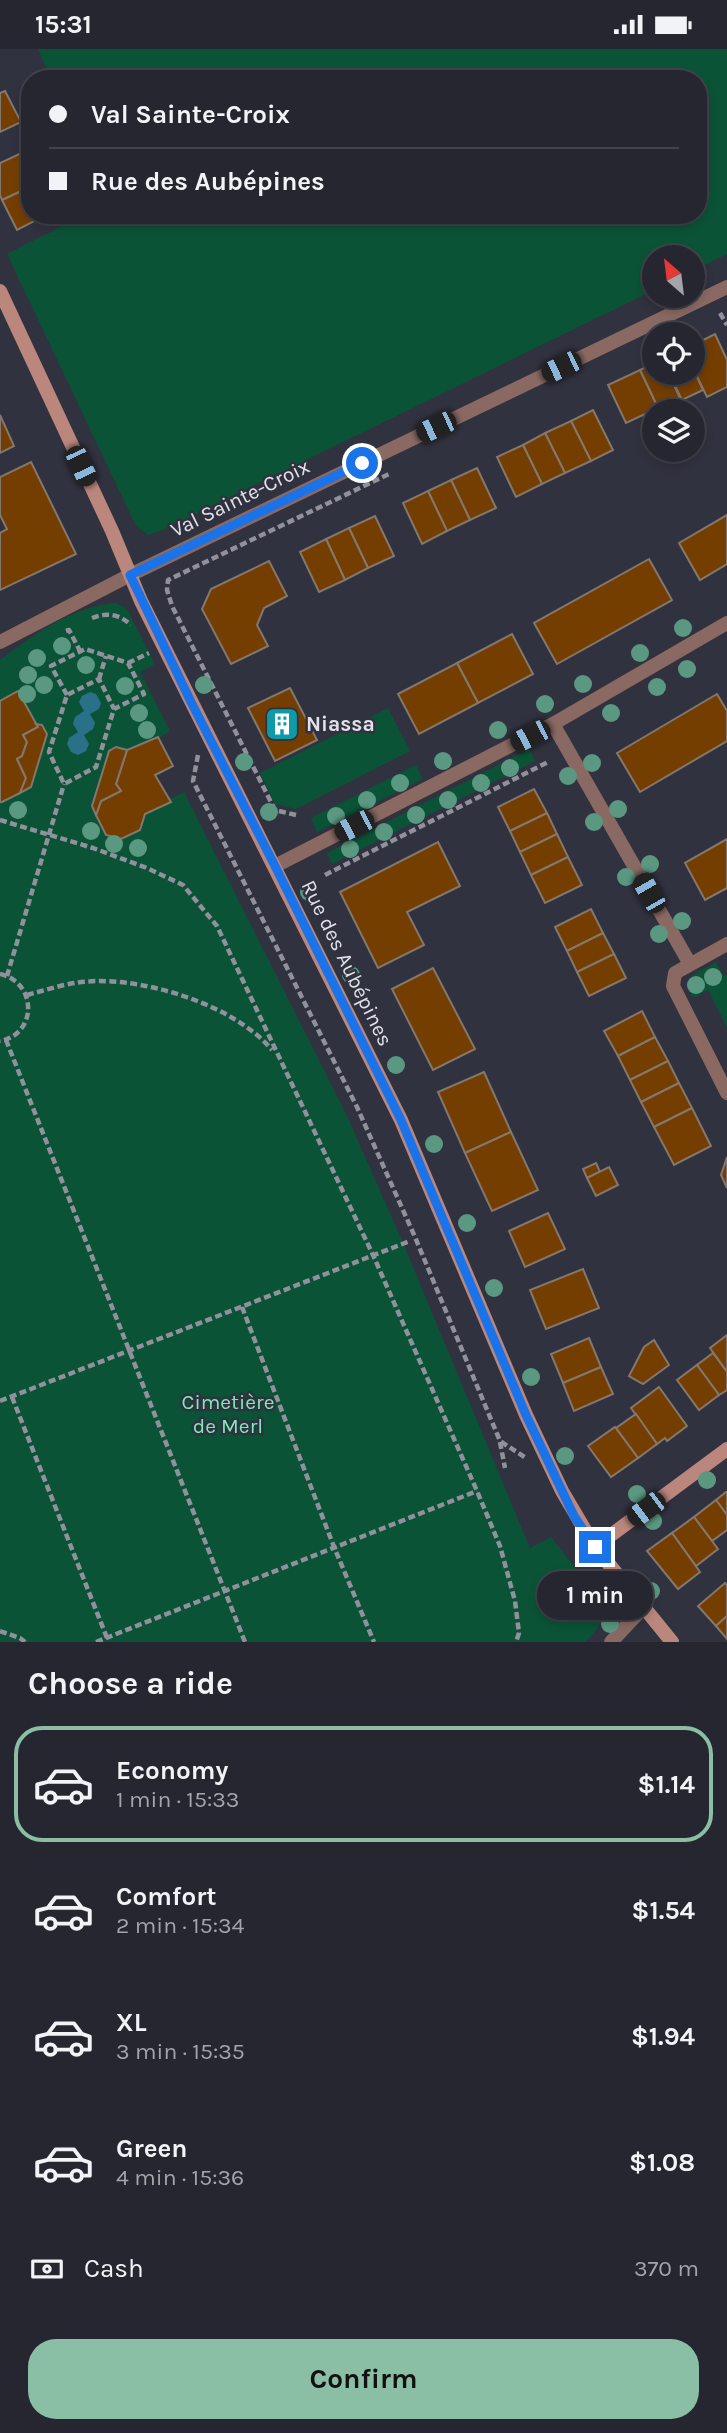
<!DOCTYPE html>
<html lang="en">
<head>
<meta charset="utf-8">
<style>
  body { margin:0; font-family:Karla,sans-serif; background:#2d2e37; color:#f1f3f6; height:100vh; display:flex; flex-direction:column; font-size:26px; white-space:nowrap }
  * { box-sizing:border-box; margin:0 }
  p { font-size:23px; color:#a3a5aa }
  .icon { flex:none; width:38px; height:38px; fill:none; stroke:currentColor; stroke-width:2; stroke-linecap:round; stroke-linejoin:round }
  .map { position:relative; height:1593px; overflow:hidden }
  .details { display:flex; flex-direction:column; background:#25262f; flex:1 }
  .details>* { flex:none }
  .guide { position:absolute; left:21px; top:21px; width:686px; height:154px; border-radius:28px; box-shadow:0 4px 10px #0003,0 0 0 2px #42434b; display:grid; align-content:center; height:154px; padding:0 28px; background:#25262f }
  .needle { width:46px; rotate:332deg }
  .fabs { position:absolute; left:642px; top:196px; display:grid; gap:14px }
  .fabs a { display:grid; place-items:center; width:63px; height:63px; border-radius:50%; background:#25262f; box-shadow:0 4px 10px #0003,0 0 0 2px #42434b; font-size:35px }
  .end { position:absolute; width:32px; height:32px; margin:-16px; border:9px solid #1a73e8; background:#fff; box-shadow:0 0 0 4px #fff }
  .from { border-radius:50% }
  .bubble { position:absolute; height:49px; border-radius:24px; background:#25262f; box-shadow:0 4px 10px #0003,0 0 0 2px #42434b; font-size:23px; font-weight:700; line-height:49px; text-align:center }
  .car { position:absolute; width:21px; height:42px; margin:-21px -10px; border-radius:9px; box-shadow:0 0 5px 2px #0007; background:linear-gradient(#222 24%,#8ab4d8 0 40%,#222 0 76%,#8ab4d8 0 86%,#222 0) }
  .guide b { display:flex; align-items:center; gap:24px; height:66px; font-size:26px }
  .guide b+b { border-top:2px solid #42434b }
  .guide i { width:18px; height:18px; background:#f1f3f6 }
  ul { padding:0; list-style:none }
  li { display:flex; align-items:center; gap:21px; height:116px; margin:0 14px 10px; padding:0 14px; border:4px solid transparent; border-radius:28px }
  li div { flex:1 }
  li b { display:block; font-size:26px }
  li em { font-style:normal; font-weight:700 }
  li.selected { border-color:#8abfa5 }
  li>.icon { width:63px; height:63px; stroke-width:1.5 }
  h2 { padding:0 28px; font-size:32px; line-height:84px }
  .pay { display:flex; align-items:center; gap:18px; height:77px; padding:0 28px; font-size:26px }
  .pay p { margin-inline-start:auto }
  .cta { display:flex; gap:14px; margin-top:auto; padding:14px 28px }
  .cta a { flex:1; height:80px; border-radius:28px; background:#8abfa5; color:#111; font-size:28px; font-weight:700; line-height:80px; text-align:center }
  .status { display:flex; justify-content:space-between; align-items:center; height:49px; padding:0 35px; background:#25262f; direction:ltr }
  .status svg { height:19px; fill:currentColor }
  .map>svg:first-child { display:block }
  .green { fill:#0b5337 }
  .water { fill:#297088 }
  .building { fill:#743e01; stroke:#84776d; stroke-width:2 }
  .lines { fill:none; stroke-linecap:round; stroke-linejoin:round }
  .path { stroke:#90919b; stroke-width:4.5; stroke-dasharray:7 3.5; stroke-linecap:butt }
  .street { stroke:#8a6962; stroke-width:14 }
  .secondary { stroke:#bb867c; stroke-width:14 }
  .tree { fill:#5a9881 }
  .route { stroke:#1a73e8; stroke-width:9 }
  .labels { text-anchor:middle; stroke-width:5; stroke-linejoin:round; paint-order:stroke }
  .street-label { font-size:21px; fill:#e0e1e9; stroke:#31323f }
  .poi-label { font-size:21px; font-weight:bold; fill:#e0e1e9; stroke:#31323f; text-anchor:start }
  .park-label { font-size:21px; fill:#7becb7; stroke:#31323f }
</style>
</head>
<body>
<div class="status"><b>15:31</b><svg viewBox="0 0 49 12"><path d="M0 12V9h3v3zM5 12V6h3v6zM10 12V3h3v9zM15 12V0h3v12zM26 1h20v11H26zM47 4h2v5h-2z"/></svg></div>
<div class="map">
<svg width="727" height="1593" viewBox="0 0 727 1593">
  <rect width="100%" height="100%" fill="#31323f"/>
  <g class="green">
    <path d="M38,0H727V205L693,222V208H654V241L163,481L148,486L136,477L7,205L84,166H698V30H51Z"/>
    <path d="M116,554L127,560L155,615L140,623L170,682L159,689L173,717L155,727L168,751L184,743L347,1067L403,1194L530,1499L551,1488C563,1504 596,1542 601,1560C604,1574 594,1585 585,1593H0V611C34,586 72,557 116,554Z"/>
    <path d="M388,659L410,702L296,760L275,755L260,724Z"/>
    <path d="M529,700L535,712L332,815L327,804Z"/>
    <path d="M416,716L423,730L317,783L311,769Z"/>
    <path d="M716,913L724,927L727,926V978L708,941L693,949L687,937L691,927Z"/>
  </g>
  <path class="water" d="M90,643L96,645L101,654L99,660L90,665L95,674L93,680L84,686L89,695L86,702L78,706L71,703L67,695L69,689L78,683L73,675L75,668L84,662L79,653L82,647Z"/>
  <g class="building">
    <path d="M5,42L21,73L0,83V44Z"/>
    <path d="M30,100V138L2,151L0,146V114Z"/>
    <path d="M30,138V166H46L17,181L2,151Z"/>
    <path d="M715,285L727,311V338L707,348L693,319V296Z"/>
    <path d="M654,314V324H668L680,349L658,359L640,321Z"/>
    <path d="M693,319L703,341L682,351L669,324H693Z"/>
    <path d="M640,321L658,359L626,374L608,336Z"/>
    <path d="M593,361L613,401L591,412L571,372Z"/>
    <path d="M0,366L14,397L0,404Z"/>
    <path d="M571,372L591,412L565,424L545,384Z"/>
    <path d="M545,384L565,424L542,435L523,396Z"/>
    <path d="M523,396L542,435L516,448L497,408Z"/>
    <path d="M31,413L76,505L0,541V484L7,480L0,466V428Z"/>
    <path d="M477,419L496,459L470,471L451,431Z"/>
    <path d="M451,431L470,471L447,482L428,442Z"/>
    <path d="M428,442L447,482L422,495L403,454Z"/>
    <path d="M727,466V515L700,531L679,494Z"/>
    <path d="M375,467L394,507L368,519L349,479Z"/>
    <path d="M349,479L368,519L345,531L326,490Z"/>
    <path d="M326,490L345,531L319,543L300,503Z"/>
    <path d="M649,510L672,551L557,615L534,574Z"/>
    <path d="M269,512L287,547L264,559L257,576L268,597L231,615L202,560L211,540Z"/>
    <path d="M512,585L533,625L478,654L457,614Z"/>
    <path d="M457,614L478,654L419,685L398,645Z"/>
    <path d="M290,639L317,691L275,712L248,659Z"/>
    <path d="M18,642L38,678L23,686L27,693L22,707L17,710L26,729L20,744L2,753H0V652Z"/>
    <path d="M717,645L727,662V692L640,743L617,704Z"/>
    <path d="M36,675L42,676L47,685L31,738L20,744L26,729L17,710L22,707L27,693L23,686L38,678Z"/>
    <path d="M158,688L173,717L155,726L171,753L145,765L140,781L121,790L106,786L96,766L101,752L121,742L116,735L127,701Z"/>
    <path d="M116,698L127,701L116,735L121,742L101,752L96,766L92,757L109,702Z"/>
    <path d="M534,740L547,764L510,782L498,758Z"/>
    <path d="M547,764L557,785L520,803L510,782Z"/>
    <path d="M557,785L568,808L531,826L520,803Z"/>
    <path d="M727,790V839L705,851L685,814Z"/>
    <path d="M438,793L460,837L407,863L424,896L378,919L340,843Z"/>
    <path d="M568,808L582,836L545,854L531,826Z"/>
    <path d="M591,860L603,884L567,902L555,878Z"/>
    <path d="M603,884L614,905L577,923L567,902Z"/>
    <path d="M614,905L626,929L589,947L577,923Z"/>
    <path d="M433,919L475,1000L433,1021L392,940Z"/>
    <path d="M642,962L655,988L618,1007L604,982Z"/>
    <path d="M655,988L668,1012L630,1031L618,1007Z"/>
    <path d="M668,1012L679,1034L641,1053L630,1031Z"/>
    <path d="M484,1023L511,1083L465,1104L438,1043Z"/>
    <path d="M679,1034L692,1059L654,1078L641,1053Z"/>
    <path d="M692,1059L711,1097L674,1116L654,1078Z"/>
    <path d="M511,1083L538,1141L492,1162L465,1104Z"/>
    <path d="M727,1108V1139L721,1126Z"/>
    <path d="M596,1114L600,1123L587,1129L583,1120Z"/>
    <path d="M609,1118L618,1136L596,1147L587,1129Z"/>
    <path d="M548,1164L565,1200L525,1218L509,1182Z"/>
    <path d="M583,1220L599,1259L546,1280L530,1241Z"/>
    <path d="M727,1286V1323L710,1299Z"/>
    <path d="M589,1289L601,1318L563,1334L551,1305Z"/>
    <path d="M654,1291L669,1316L643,1335L629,1327L644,1298Z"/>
    <path d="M713,1304L727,1323V1341L719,1346L697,1316Z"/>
    <path d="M697,1316L719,1346L699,1361L677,1331Z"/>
    <path d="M601,1318L613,1345L574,1362L563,1334Z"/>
    <path d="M659,1338L687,1377L667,1392L665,1389L657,1395L631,1359Z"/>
    <path d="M636,1365L657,1395L638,1409L616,1379Z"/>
    <path d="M615,1378L638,1409L611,1428L588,1397Z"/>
    <path d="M726,1443H727V1466L716,1451Z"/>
    <path d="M716,1451L727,1466V1481L712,1492L694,1468Z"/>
    <path d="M694,1468L718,1500L696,1517L672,1484Z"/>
    <path d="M672,1484L700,1523L678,1540L647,1502Z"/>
    <path d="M725,1534L727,1536V1567L716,1577L698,1557Z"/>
    <path d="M727,1567V1590L716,1577Z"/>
  </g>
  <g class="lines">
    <g class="path">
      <path d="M720,264L727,276"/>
      <path d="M92,569C107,563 119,565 131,576"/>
      <path d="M66,582L69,581L80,602"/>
      <path d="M128,614L149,604"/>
      <path d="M99,630L106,607"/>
      <path d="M67,646L51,617L85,600L128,614L144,645L114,660L96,718L64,735L49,703L67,646L99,630L114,660"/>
      <path d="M198,706L193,732L357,1058L415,1188L500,1392L526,1409"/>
      <path d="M296,766L275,761L172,557L167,541L168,531L391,424"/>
      <path d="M0,771L93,799L147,819L183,836L217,877L373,1206L477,1442L500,1497L515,1552L519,1584L516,1593"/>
      <path d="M325,826L548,713"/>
      <path d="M0,925C37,933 38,985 0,992"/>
      <path d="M7,927L64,735"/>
      <path d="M27,946C42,942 58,937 74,934C134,924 233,954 272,1001"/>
      <path d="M6,991L245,1593"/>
      <path d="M242,1258L334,1498L374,1593"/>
      <path d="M12,1348L107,1589"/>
      <path d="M0,1352L410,1192"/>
      <path d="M500,1393L505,1419"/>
      <path d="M0,1582L20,1589L25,1593"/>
      <path d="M96,1593L477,1442"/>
    </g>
    <g class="street">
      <path d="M0,593L130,526L727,238"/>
      <path d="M553,675L690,915"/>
      <path d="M275,817L553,675L727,574"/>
      <path d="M727,895L675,924L673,937L727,1044"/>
      <path d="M611,1593L643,1559"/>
    </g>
    <g class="secondary">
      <path d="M0,242L112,482L141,552L401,1071L526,1366L562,1442L595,1498L672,1593"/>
      <path d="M595,1498L727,1400"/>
    </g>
  </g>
  <g class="tree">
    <circle cx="683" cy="579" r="9"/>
    <circle cx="62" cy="597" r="9"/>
    <circle cx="640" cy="604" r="9"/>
    <circle cx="37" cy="609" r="9"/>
    <circle cx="86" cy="616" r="9"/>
    <circle cx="687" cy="620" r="9"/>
    <circle cx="28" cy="626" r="9"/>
    <circle cx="583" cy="635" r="9"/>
    <circle cx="44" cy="636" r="9"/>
    <circle cx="204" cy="636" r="9"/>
    <circle cx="125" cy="637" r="9"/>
    <circle cx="657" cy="638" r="9"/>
    <circle cx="27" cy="645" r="9"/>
    <circle cx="545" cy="655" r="9"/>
    <circle cx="139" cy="664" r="9"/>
    <circle cx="611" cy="664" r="9"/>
    <circle cx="147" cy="681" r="9"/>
    <circle cx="498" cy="681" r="9"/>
    <circle cx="443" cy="712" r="9"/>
    <circle cx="244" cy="713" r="9"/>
    <circle cx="592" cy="714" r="9"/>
    <circle cx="510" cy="719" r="9"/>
    <circle cx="568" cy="727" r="9"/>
    <circle cx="400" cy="734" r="9"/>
    <circle cx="481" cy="734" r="9"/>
    <circle cx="367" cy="751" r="9"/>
    <circle cx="448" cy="751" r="9"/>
    <circle cx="618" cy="760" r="9"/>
    <circle cx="18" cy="761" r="9"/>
    <circle cx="269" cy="763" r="9"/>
    <circle cx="416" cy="766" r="9"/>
    <circle cx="336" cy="767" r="9"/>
    <circle cx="594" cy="773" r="9"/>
    <circle cx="91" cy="782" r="9"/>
    <circle cx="384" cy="783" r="9"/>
    <circle cx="114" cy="795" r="9"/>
    <circle cx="138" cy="799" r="9"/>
    <circle cx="350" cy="800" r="9"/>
    <circle cx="650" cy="815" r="9"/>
    <circle cx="626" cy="828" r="9"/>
    <circle cx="309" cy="843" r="9"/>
    <circle cx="682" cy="872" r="9"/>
    <circle cx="659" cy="885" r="9"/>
    <circle cx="351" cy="926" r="9"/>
    <circle cx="713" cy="928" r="9"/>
    <circle cx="696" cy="936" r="9"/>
    <circle cx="396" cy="1016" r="9"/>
    <circle cx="434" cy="1095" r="9"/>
    <circle cx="467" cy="1174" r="9"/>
    <circle cx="494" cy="1239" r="9"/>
    <circle cx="531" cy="1328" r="9"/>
    <circle cx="565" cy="1407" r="9"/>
    <circle cx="707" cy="1431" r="9"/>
    <circle cx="637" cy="1445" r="9"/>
    <circle cx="653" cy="1472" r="9"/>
    <circle cx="651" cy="1542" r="9"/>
    <circle cx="610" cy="1575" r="9"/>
  </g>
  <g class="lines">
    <path class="route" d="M362,414L130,526L191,653L275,817L401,1071L526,1366L574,1467L595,1498"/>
  </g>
  <defs>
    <g id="building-square" transform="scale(1.75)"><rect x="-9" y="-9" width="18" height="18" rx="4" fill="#0f9aa8" stroke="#31323f"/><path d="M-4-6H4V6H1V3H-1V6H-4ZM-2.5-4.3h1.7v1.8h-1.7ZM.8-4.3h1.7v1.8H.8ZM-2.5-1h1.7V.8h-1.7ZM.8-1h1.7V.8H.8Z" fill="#fff"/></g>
  </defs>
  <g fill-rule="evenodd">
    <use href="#building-square" x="282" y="675"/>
  </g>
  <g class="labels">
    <g class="street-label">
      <text transform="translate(240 449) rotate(-26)" y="7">Val Sainte-Croix</text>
      <text transform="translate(347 914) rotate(64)" y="7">Rue des Aubépines</text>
    </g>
    <g class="poi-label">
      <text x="306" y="682">Niassa</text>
    </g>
    <g class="park-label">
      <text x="228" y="1360">Cimetière<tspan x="228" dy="24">de Merl</tspan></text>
    </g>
  </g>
</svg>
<div class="fabs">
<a><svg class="needle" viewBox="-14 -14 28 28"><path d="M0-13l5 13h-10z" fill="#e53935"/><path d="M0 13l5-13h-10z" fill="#a3a5aa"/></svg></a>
<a><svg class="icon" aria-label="locate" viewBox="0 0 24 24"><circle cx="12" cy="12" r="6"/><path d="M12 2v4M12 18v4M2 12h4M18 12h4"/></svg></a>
<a><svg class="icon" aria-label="layers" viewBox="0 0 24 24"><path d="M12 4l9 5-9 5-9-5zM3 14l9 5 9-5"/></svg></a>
</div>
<i class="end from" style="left:362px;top:414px"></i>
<i class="end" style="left:595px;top:1498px"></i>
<div class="bubble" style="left:537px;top:1522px;width:116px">1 min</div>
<i class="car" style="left:561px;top:318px;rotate:244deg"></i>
<i class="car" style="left:436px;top:378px;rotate:245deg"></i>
<i class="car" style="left:81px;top:417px;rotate:155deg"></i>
<i class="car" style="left:530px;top:687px;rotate:243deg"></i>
<i class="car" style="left:354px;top:777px;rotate:243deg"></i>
<i class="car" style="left:649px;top:844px;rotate:330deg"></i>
<i class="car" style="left:646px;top:1460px;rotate:233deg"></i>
<div class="guide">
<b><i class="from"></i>Val Sainte-Croix</b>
<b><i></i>Rue des Aubépines</b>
</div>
</div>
<section class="details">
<h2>Choose a ride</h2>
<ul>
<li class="selected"><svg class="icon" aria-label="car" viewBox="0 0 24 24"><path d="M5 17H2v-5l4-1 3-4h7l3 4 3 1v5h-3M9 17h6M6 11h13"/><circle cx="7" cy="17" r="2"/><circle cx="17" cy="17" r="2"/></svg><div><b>Economy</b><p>1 min · 15:33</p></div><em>$1.14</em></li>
<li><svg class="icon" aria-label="car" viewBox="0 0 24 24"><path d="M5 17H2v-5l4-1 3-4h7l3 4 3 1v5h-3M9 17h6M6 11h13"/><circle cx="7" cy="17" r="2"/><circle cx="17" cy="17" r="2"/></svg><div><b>Comfort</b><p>2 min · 15:34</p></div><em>$1.54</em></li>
<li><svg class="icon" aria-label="car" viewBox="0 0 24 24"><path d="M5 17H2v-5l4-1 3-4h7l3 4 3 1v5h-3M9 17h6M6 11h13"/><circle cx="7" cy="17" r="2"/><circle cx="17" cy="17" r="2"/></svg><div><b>XL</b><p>3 min · 15:35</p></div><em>$1.94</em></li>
<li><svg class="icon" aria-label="car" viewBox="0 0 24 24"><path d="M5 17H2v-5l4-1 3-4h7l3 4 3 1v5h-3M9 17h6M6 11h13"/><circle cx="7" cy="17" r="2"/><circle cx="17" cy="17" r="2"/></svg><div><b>Green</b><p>4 min · 15:36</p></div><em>$1.08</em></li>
</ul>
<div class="pay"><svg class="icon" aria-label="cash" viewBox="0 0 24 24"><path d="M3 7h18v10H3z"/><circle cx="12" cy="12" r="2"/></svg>Cash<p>370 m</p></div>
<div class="cta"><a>Confirm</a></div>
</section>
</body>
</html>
